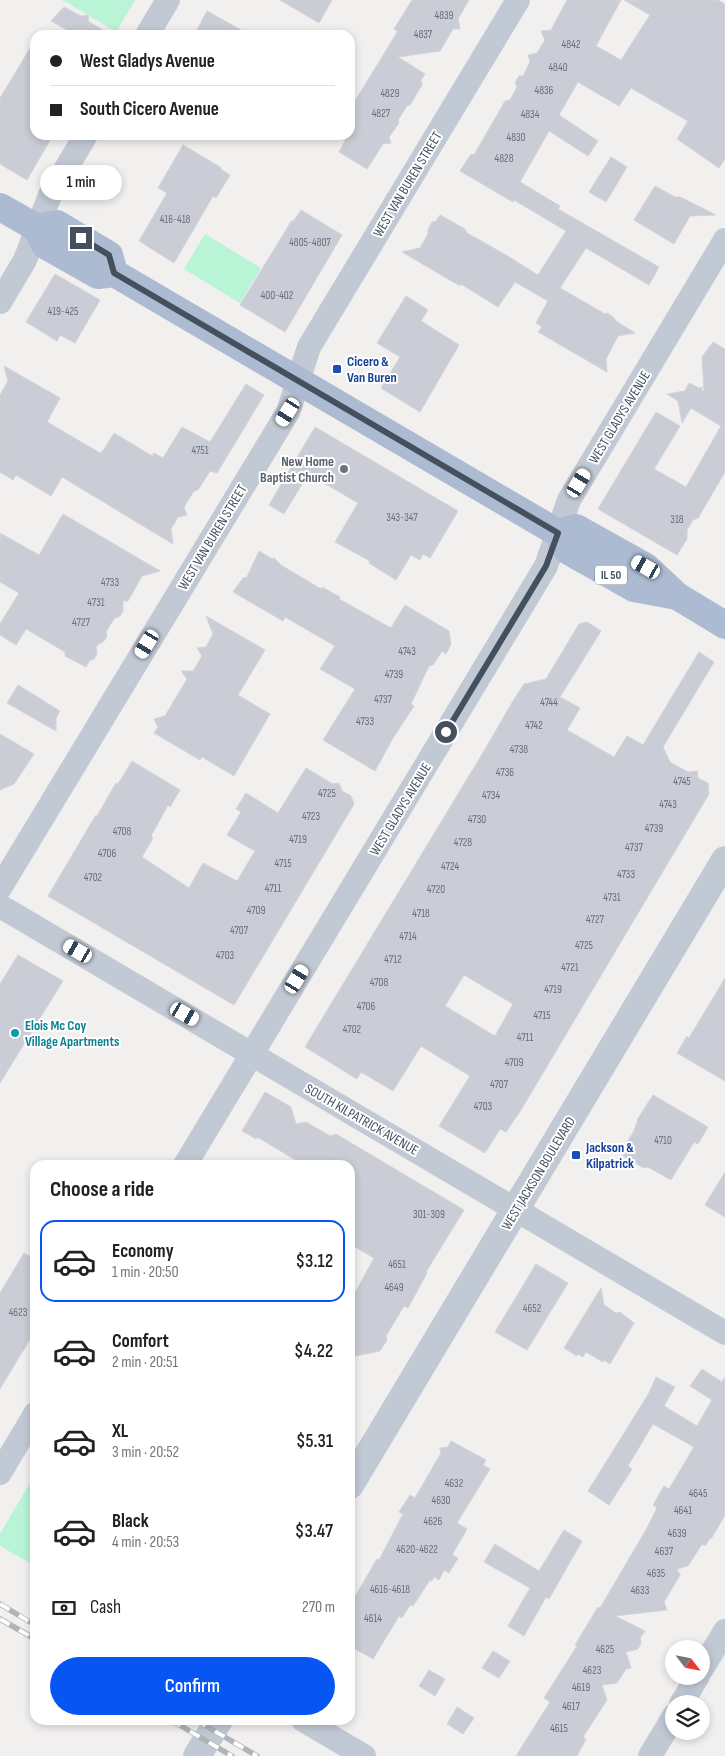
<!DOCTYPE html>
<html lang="en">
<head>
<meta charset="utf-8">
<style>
  body { margin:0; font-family:"Sofia Sans Condensed",sans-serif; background:#f6f6f6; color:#222; height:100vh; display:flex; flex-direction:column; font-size:19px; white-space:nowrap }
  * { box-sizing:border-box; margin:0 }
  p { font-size:16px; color:#767676 }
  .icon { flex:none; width:28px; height:28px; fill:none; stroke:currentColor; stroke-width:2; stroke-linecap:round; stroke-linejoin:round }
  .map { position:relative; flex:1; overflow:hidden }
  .sheet { position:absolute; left:30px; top:1160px; width:325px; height:565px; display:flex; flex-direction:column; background:#fff; border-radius:15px; box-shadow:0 2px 8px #0003 }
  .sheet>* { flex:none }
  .hud { position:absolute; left:30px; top:30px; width:325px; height:110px; border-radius:15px; box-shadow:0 2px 8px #0003; display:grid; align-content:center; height:110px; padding:0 20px; background:#fff }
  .needle { width:32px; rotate:122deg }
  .fabs { position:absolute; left:665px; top:1640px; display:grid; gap:10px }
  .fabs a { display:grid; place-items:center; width:45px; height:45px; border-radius:50%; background:#fff; box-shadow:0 2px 8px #0003; font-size:25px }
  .end { position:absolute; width:22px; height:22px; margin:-11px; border:6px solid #45505e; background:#fff; box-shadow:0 0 0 2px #fff }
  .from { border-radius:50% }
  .bubble { position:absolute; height:35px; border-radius:18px; background:#fff; box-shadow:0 2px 8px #0003; font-size:16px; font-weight:600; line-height:35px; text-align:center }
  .car { position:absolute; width:15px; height:30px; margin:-15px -8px; border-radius:6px; box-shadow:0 0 4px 1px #0007; background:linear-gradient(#fff 24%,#345 0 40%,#fff 0 76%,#345 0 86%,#fff 0) }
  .hud b { display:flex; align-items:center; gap:18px; height:48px; font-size:19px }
  .hud b+b { border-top:1px solid #e0e0e0 }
  .hud i { width:12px; height:12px; background:#222 }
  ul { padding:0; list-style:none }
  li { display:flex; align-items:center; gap:15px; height:82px; margin:0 10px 8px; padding:0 10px; border:2px solid transparent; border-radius:15px }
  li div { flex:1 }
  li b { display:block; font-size:19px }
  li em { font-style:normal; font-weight:600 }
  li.on { border-color:#0756f3 }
  li>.icon { width:45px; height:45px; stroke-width:1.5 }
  h2 { padding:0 20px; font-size:22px; line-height:60px }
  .pay { display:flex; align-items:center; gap:12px; height:55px; padding:0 20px; font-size:19px }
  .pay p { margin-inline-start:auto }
  .action { display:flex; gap:10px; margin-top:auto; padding:10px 20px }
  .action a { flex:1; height:58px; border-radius:30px; background:#0756f3; color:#fff; font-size:20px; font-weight:600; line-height:58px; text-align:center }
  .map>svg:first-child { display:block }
  .green { fill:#b9f4d6 }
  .building { fill:#cacdd5; stroke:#d2d4db; fill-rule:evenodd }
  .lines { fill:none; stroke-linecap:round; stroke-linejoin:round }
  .minor { stroke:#c1c9d5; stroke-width:24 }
  .tertiary { stroke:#c1c9d5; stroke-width:28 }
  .primary { stroke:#acbbd1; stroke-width:28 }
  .rail-casing { stroke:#b0b3ba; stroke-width:5.5 }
  .rail { stroke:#fff; stroke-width:4; stroke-dasharray:11; stroke-linecap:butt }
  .route { stroke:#45505e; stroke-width:6 }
  .transit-dot { fill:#1a4fb4; stroke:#fff; stroke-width:2 }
  .worship-dot { fill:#6b7280; stroke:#fff; stroke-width:2 }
  .culture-dot { fill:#0f9aa8; stroke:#fff; stroke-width:2 }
  .labels { text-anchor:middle; stroke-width:4; stroke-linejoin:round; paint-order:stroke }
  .number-label { font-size:11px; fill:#666f7c }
  .shield { fill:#fff; stroke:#7d848e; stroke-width:1 }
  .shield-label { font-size:12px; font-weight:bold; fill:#45505e }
  .street-label { font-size:14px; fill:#45505e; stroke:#fff }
  .transit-label { font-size:14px; font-weight:bold; fill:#164399; stroke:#fff; text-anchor:start }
  .worship-label { font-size:14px; font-weight:bold; fill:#5b616d; stroke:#fff; text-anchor:end }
  .culture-label { font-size:14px; font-weight:bold; fill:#0d838f; stroke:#fff; text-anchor:start }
</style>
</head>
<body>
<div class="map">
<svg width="725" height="1756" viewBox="0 0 725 1756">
  <rect width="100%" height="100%" fill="#f2efef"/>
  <g class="green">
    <path d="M63,0H135L116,32Z"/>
    <path d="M205,234L261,268L240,303L184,269Z"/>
    <path d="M35,1474V1566L0,1546V1534Z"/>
  </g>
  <g class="building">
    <path d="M280,0H332L319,23Z"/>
    <path d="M412,0H469L458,19L460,29H453L440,51L398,57L425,74L421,80L422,85L410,105L407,106L398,120L399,123L389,137L391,143L383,144L367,169L339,152L348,135H350V109L398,31L394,29Z"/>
    <path d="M567,0H621L596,46L621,60L650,15L624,0H718L725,4V159L719,168L677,139L688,121L631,88L619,106L578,82L559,115L598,141L588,156L549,131L520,182L560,206L558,209L659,267L649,285L586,248L560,288L605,314L607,313L613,317L616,321L635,333L618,336L606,359L607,372L538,332L542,327L536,323L548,301L515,282L498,307L461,284L460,286L402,252L420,248L428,234V230L432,222L436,221L440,215L465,229L467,233L506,255L538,275L566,231L514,200L513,202L460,171L471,154L474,155L505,101L510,100L517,87L515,83L519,76H523L530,62L528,55L537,53L545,40L541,31L551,30Z"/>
    <path d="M64,7L81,16L88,15L89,22L112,35H76L51,21Z"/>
    <path d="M207,11L250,35H194Z"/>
    <path d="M35,40V135H53L27,180L0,164V98Z"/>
    <path d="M183,145L220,167L222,170L230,175L216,198L213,196L174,263L139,241L167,193L158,188Z"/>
    <path d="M611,157L627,167L606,202L589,192Z"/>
    <path d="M655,186L675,197H680L716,215L690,216L674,244L634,220Z"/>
    <path d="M301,210L342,235L285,332L240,305L292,220L293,222Z"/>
    <path d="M55,274L100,300L75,343L60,335L57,341L26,322Z"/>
    <path d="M406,296L428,310L421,321L459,345L420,412L381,388L400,357L377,343Z"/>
    <path d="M713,342L725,349V472L698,518L693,520L687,530V539L677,555L598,509L656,412L680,426L654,469L686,487L721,426L691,408L682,423L678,401L667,394L685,391L689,383L699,388L703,387L701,390L704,391L702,357Z"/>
    <path d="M4,366L60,398L47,422L100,453L102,451H103L114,433L152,456L154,453L163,458L182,427L210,442L246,384L264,395L217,473L210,471L198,490L194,491L184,507L187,515L178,517L171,529L173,544L62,477L51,496L16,475L13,480L0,472V395L8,381Z"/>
    <path d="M315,427L458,511L430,558L423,554L420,560L411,555L396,580L369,563L370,561L335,542L358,503L312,476L311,478L307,476L284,514L269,505Z"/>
    <path d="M63,514L160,571L142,576L128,601H123V611L120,616L115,618L110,625L106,632L107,636L104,641L96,646L97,654L94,659L90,660L86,667L65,656V652L26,629L16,645L0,635V624L19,593L0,582V533L39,555Z"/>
    <path d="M259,551L272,559L274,558L281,565L321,589L322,587L340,597L339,599L391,628L405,605L449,631L451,644L446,654L442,651L433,665L429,666L411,704L414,706L393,738L375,771L323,740L355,689L320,669L335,646L285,617L283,621L233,592L243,578L247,577Z"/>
    <path d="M206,616L265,650L238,695L270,714L234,776L202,757L200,760L154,733L158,727L154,719L165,716L187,679L181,671H193L202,656L197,648L206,647L213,634Z"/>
    <path d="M587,622L601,631L560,697L580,708L567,730L614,757L627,736L643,745L699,652L714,662L663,747L670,762L688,772L697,771L698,778L708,783L709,794L521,1110L506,1132L500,1129L485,1153L439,1126L470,1076L421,1046L393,1091L361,1072L357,1079L305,1047L481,756L513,701L524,684L546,679L579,624ZM464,975L513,1004L495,1036L445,1006Z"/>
    <path d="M18,685L60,711L56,718V731L7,703Z"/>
    <path d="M0,734L34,754L14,784L0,790Z"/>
    <path d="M132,761L180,790L170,807L168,805L151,836L153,838L142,857L189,888L203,863L237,881L255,851L227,835L241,812L236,809L246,793L278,813L306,768L333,784L339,783L342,791L351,796L354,804L350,811L234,1005L48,896L96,815L97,816L116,783L118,784Z"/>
    <path d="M18,955L63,981L0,1083V984Z"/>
    <path d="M725,978V1081L677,1053L687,1036L689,1038Z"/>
    <path d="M265,1092L291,1107L296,1124L306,1122L330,1136L336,1134L464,1210L426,1272L427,1273L408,1308L404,1306L386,1336L387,1340L380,1351L350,1357V1302L374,1258L350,1244V1165H304L257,1137L256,1139L242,1131Z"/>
    <path d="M653,1095L708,1127L698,1144L694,1142L671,1180L648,1167L644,1168L623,1156L627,1149L625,1145L633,1133L638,1120H637Z"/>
    <path d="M725,1172V1217L705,1205Z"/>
    <path d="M24,1253L35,1259V1331L0,1389V1293Z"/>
    <path d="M536,1264L568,1283L527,1350L495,1332Z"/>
    <path d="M601,1288L604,1305L616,1313L620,1312L634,1323L610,1364L604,1360L603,1362L586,1352L583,1357L578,1354L577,1356L564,1348Z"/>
    <path d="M702,1369L722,1382L725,1377V1515L711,1539L710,1538L705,1546L702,1544L688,1566L677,1569L680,1575L664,1602L667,1610L615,1616L645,1631L640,1638L641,1643L638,1649L626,1652L631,1668L626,1669L617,1683L602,1685L607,1700L583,1737L586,1739L577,1756H516L550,1702L544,1698L577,1646L575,1645L598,1607L600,1608L647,1528L657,1508L653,1505L664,1486L669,1489L694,1447L653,1424L628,1466L632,1469L609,1505L588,1491L649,1393L656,1377L675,1387L664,1406L697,1426L712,1400L690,1386Z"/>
    <path d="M451,1441L486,1460L483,1465L490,1469L457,1523L467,1529L452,1555L458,1558L449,1573L444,1570L439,1580L434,1577L432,1581L430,1580L413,1606L410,1605L402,1618L399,1616L373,1659L350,1646V1605L377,1559L379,1560L403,1514L399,1512L410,1495L415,1498L441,1453L440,1448L448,1447Z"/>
    <path d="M564,1530L582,1541L549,1599L546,1597L524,1636L508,1626L530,1588L484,1562L495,1544L539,1571Z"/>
    <path d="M493,1651L510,1661L499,1678L482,1668Z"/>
    <path d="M429,1670L445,1679L435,1696L419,1686Z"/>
    <path d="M457,1707L474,1718L463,1734L447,1724Z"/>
  </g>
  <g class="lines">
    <g class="minor">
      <path d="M147,35L168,0"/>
      <path d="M0,302L25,260L50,195L86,135"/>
      <path d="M0,888L288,412L309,347L518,0"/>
      <path d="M0,906L725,1333"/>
      <path d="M185,1165L546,566L569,500L725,240"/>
      <path d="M0,1473L35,1414"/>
      <path d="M701,1670L725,1631"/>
      <path d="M681,1704L698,1676"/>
      <path d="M303,1720L364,1756"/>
      <path d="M650,1756L674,1716"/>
    </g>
    <g class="tertiary">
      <path d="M350,1485L725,860"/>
      <path d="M197,1756L219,1720"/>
    </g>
    <g class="primary">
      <path d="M0,207L37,228L45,245L98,275L114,273L558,533L567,550L634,588L677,596"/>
      <path d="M37,228L57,224L109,255L114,273"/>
      <path d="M558,533L576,528L646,567L677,596L725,625"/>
    </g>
    <g class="rail-casing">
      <g id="rail">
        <path d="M0,1604L35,1625"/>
        <path d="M0,1619L35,1639"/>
        <path d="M171,1720L232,1756"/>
        <path d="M196,1720L257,1756"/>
      </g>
    </g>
    <use href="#rail" class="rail"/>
  </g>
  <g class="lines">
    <path class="route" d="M81,238L109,255L114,273L558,533L546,566L446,732"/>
  </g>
  <g class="transit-dot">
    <rect x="332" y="364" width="10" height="10" rx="2.5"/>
    <rect x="571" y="1150" width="10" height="10" rx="2.5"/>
  </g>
  <circle class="worship-dot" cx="344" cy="469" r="5"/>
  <circle class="culture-dot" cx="15" cy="1033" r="5"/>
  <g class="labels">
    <g class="number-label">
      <text x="444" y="19">4839</text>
      <text x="423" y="38">4837</text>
      <text x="571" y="48">4842</text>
      <text x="558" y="71">4840</text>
      <text x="544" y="94">4836</text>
      <text x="390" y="97">4829</text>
      <text x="381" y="117">4827</text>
      <text x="530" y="118">4834</text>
      <text x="516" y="141">4830</text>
      <text x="504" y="162">4828</text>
      <text x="175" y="223">416-418</text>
      <text x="310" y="246">4805-4807</text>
      <text x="277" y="299">400-402</text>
      <text x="63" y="315">419-425</text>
      <text x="200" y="454">4751</text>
      <text x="402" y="521">343-347</text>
      <text x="677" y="523">318</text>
      <text x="110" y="586">4733</text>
      <text x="96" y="606">4731</text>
      <text x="81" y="626">4727</text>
      <text x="407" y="655">4743</text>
      <text x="394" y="678">4739</text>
      <text x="383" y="703">4737</text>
      <text x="549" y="706">4744</text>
      <text x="365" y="725">4733</text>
      <text x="534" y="729">4742</text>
      <text x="519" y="753">4738</text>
      <text x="505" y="776">4736</text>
      <text x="682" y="785">4745</text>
      <text x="327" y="797">4725</text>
      <text x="491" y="799">4734</text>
      <text x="668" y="808">4743</text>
      <text x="311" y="820">4723</text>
      <text x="477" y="823">4730</text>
      <text x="654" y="832">4739</text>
      <text x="122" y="835">4708</text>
      <text x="298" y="843">4719</text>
      <text x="463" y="846">4728</text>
      <text x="634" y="851">4737</text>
      <text x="107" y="857">4706</text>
      <text x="283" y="867">4715</text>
      <text x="450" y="870">4724</text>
      <text x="626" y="878">4733</text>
      <text x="93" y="881">4702</text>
      <text x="273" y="892">4711</text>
      <text x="436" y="893">4720</text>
      <text x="612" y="901">4731</text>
      <text x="256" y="914">4709</text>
      <text x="421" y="917">4718</text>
      <text x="595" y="923">4727</text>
      <text x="239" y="934">4707</text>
      <text x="408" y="940">4714</text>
      <text x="584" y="949">4725</text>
      <text x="225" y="959">4703</text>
      <text x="393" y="963">4712</text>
      <text x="570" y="971">4721</text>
      <text x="379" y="986">4708</text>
      <text x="553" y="993">4719</text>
      <text x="366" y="1010">4706</text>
      <text x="542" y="1019">4715</text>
      <text x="352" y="1033">4702</text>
      <text x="525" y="1041">4711</text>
      <text x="514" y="1066">4709</text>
      <text x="499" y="1088">4707</text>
      <text x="483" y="1110">4703</text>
      <text x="663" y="1144">4710</text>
      <text x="429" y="1218">301-309</text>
      <text x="397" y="1268">4651</text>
      <text x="394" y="1291">4649</text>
      <text x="532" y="1312">4652</text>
      <text x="18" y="1316">4623</text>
      <text x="454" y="1487">4632</text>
      <text x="698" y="1497">4645</text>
      <text x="441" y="1504">4630</text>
      <text x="683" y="1514">4641</text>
      <text x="433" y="1525">4626</text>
      <text x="677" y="1537">4639</text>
      <text x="417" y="1553">4620-4622</text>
      <text x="664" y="1555">4637</text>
      <text x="656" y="1577">4635</text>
      <text x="390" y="1593">4616-4618</text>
      <text x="640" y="1594">4633</text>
      <text x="373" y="1622">4614</text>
      <text x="605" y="1653">4625</text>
      <text x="592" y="1674">4623</text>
      <text x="581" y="1691">4619</text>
      <text x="571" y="1710">4617</text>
      <text x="559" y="1732">4615</text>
    </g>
    <rect class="shield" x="595" y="565.5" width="32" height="19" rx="4"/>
    <g class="shield-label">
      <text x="611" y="579">IL 50</text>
    </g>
    <g class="street-label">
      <text transform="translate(407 184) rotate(-59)" y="5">WEST VAN BUREN STREET</text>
      <text transform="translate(619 417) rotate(-59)" y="5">WEST GLADYS AVENUE</text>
      <text transform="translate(212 537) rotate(-59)" y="5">WEST VAN BUREN STREET</text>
      <text transform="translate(400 809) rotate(-59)" y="5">WEST GLADYS AVENUE</text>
      <text transform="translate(362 1119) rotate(30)" y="5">SOUTH KILPATRICK AVENUE</text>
      <text transform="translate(538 1173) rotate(-59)" y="5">WEST JACKSON BOULEVARD</text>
    </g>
    <g class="transit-label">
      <text x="347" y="366">Cicero &amp;<tspan x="347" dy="16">Van Buren</tspan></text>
      <text x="586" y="1152">Jackson &amp;<tspan x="586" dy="16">Kilpatrick</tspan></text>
    </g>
    <g class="worship-label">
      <text x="334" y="466">New Home<tspan x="334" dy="16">Baptist Church</tspan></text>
    </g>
    <g class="culture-label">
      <text x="25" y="1030">Elois Mc Coy<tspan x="25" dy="16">Village Apartments</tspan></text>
    </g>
  </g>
</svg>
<div class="fabs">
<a><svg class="needle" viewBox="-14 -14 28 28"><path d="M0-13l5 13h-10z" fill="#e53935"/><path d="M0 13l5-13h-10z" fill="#767676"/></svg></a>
<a><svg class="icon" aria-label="layers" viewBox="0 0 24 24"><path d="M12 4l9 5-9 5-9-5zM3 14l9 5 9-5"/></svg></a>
</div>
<i class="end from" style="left:446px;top:732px"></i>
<i class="end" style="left:81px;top:238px"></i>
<div class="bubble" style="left:40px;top:165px;width:82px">1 min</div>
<i class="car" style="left:288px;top:412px;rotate:212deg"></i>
<i class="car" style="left:579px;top:483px;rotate:31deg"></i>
<i class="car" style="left:646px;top:567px;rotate:299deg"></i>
<i class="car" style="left:147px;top:644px;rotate:211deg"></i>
<i class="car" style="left:78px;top:951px;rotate:300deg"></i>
<i class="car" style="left:297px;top:979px;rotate:31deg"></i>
<i class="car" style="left:185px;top:1014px;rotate:120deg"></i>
<div class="hud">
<b><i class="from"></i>West Gladys Avenue</b>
<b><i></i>South Cicero Avenue</b>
</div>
<section class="sheet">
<h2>Choose a ride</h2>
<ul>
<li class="on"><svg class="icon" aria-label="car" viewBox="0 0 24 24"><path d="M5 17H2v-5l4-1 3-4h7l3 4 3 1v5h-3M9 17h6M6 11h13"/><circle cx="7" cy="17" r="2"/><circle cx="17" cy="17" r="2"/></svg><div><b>Economy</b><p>1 min · 20:50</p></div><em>$3.12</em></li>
<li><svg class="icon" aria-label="car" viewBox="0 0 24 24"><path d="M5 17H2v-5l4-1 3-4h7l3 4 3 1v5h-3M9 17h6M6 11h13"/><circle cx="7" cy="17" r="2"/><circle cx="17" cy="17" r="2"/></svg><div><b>Comfort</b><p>2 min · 20:51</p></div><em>$4.22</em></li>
<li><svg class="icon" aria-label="car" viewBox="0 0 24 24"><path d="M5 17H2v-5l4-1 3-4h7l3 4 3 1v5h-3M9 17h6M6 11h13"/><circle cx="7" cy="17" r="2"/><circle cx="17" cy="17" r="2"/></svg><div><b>XL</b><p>3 min · 20:52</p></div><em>$5.31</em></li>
<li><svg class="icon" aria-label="car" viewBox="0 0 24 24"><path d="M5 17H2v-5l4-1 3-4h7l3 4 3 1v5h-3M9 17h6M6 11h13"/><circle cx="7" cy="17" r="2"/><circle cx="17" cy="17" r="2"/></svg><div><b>Black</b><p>4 min · 20:53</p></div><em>$3.47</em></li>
</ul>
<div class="pay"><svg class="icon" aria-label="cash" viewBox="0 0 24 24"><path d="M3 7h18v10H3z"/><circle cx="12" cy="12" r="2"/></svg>Cash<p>270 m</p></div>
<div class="action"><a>Confirm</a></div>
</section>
</div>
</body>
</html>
